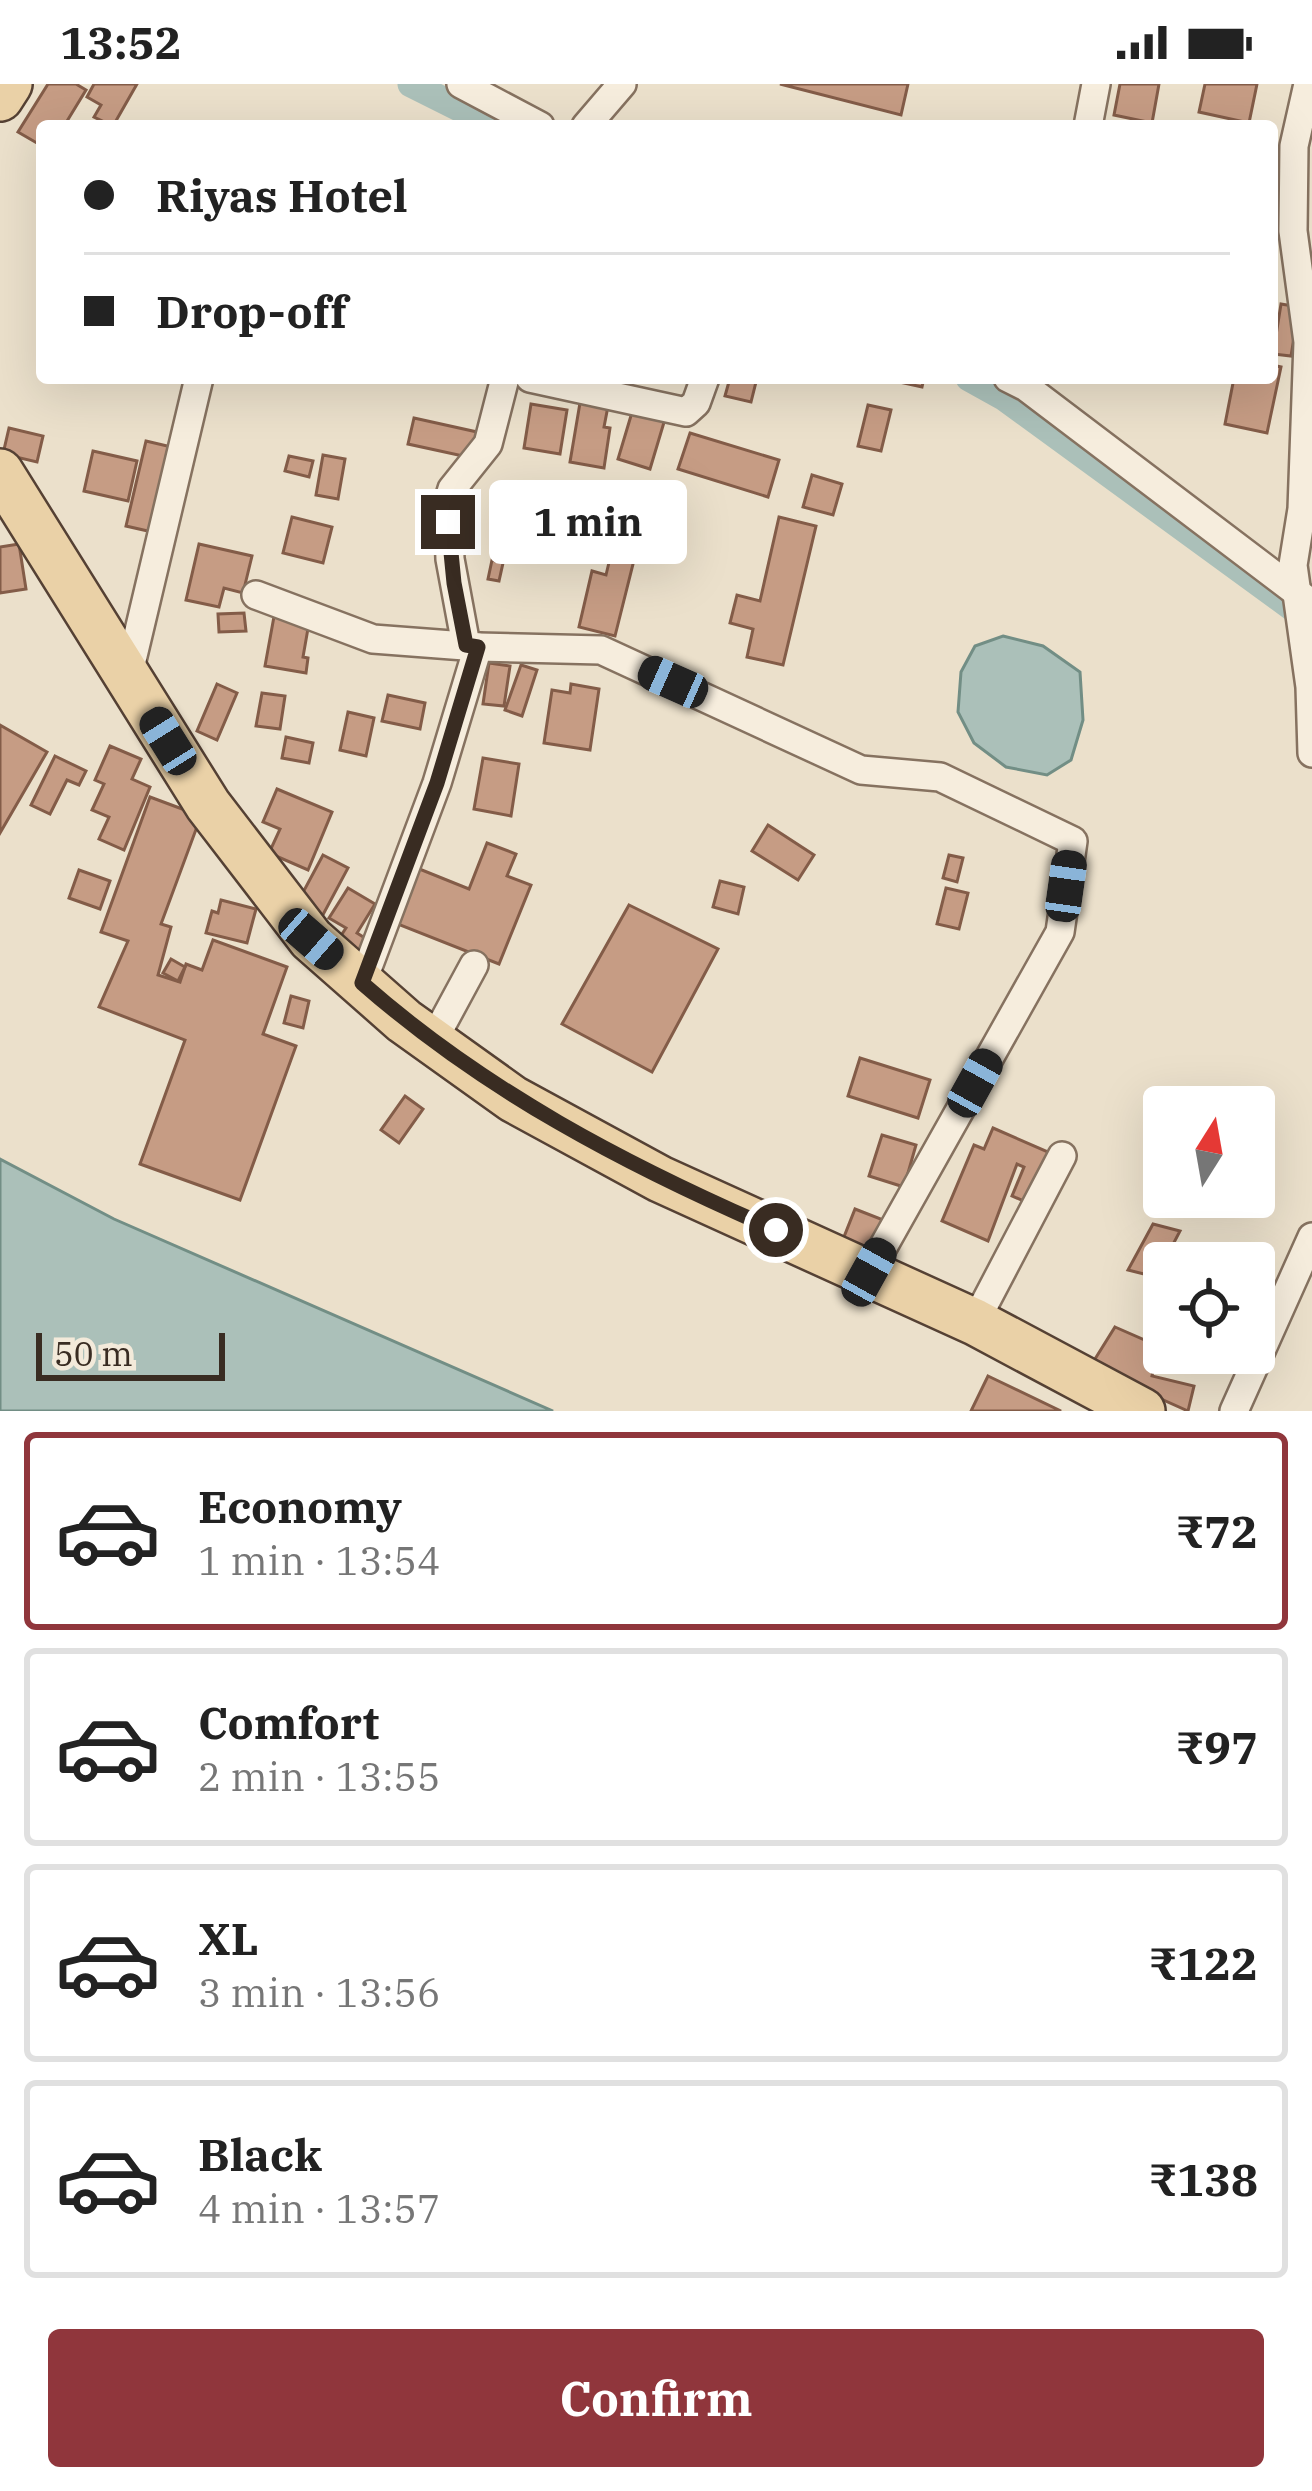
<!DOCTYPE html>
<html lang="en">
<head>
<meta charset="utf-8">
<style>
  body { margin:0; font-family:"IBM Plex Serif",serif; background:#f6f6f6; color:#222; height:100vh; display:flex; flex-direction:column; font-size:45px; white-space:nowrap }
  * { box-sizing:border-box; margin:0 }
  p { font-size:39px; color:#767676 }
  .icon { flex:none; width:66px; height:66px; fill:none; stroke:currentColor; stroke-width:2; stroke-linecap:round; stroke-linejoin:round }
  .map { position:relative; height:1327px; overflow:hidden }
  .details { display:flex; flex-direction:column; background:#fff; flex:1 }
  .details>* { flex:none }
  .guide { position:absolute; left:36px; top:36px; width:1242px; height:264px; border-radius:12px; box-shadow:0 12px 48px #0002; display:grid; align-content:center; height:264px; padding:0 48px; background:#fff }
  .needle { width:78px; rotate:11deg }
  .tools { position:absolute; left:1143px; top:1002px; display:grid; gap:24px }
  .tools a { display:grid; place-items:center; width:132px; height:132px; border-radius:12px; background:#fff; box-shadow:0 12px 48px #0002; font-size:60px }
  .scale { position:absolute; left:36px; bottom:30px; width:189px; box-sizing:border-box; padding-left:12px; border:6px solid #392c22; border-top:0; font-size:33px; line-height:42px; white-space:nowrap; color:#392c22; -webkit-text-stroke:9px #f3eada; paint-order:stroke }
  .end { position:absolute; width:54px; height:54px; margin:-27px; border:15px solid #392c22; background:#fff; box-shadow:0 0 0 6px #fff }
  .from { border-radius:50% }
  .bubble { position:absolute; height:84px; border-radius:12px; background:#fff; box-shadow:0 12px 48px #0002; font-size:39px; font-weight:700; line-height:84px; text-align:center }
  .car { position:absolute; width:36px; height:72px; margin:-36px -18px; border-radius:15px; box-shadow:0 0 9px 3px #0007; background:linear-gradient(#222 24%,#8ab4d8 0 40%,#222 0 76%,#8ab4d8 0 86%,#222 0) }
  .guide b { display:flex; align-items:center; gap:42px; height:114px; font-size:45px }
  .guide b+b { border-top:3px solid #e0e0e0 }
  .guide i { width:30px; height:30px; background:#222 }
  ul { padding:21px 0 0; list-style:none }
  li { display:flex; align-items:center; gap:36px; height:198px; margin:0 24px 18px; padding:0 24px; border:6px solid #e0e0e0; border-radius:12px }
  li div { flex:1 }
  li b { display:block; font-size:45px }
  li em { font-style:normal; font-weight:700 }
  li.current { border-color:#90363c }
  li>.icon { width:108px; height:108px; stroke-width:1.5 }
  .action { display:flex; gap:24px; margin-top:auto; padding:24px 48px }
  .action a { flex:1; height:138px; border-radius:12px; background:#90363c; color:#fff; font-size:48px; font-weight:700; line-height:138px; text-align:center }
  .status { display:flex; justify-content:space-between; align-items:center; height:84px; padding:0 60px; background:#fff; direction:ltr }
  .status svg { height:33px; fill:currentColor }
  .map>svg:first-child { display:block }
  .water { fill:#abc0b9; stroke:#728e85; stroke-width:3 }
  .lines { fill:none; stroke-linecap:round; stroke-linejoin:round }
  .canal { stroke:#abc0b9; stroke-width:27 }
  .building { fill:#c69c84; stroke:#835c48; stroke-width:3 }
  .street-casing { stroke:#867260; stroke-width:32 }
  .primary-casing { stroke:#554134; stroke-width:50 }
  .street { stroke:#f6eddd; stroke-width:27 }
  .primary { stroke:#ead1a7; stroke-width:45 }
  .route { stroke:#392c22; stroke-width:15 }
</style>
</head>
<body>
<div class="status"><b>13:52</b><svg viewBox="0 0 49 12"><path d="M0 12V9h3v3zM5 12V6h3v6zM10 12V3h3v9zM15 12V0h3v12zM26 1h20v11H26zM47 4h2v5h-2z"/></svg></div>
<div class="map">
<svg width="1312" height="1327" viewBox="0 0 1312 1327">
  <rect width="100%" height="100%" fill="#ebe0cb"/>
  <g class="water">
    <path d="M1003,552L1043,562L1080,588L1083,636L1071,676L1047,691L1006,683L974,659L958,628L961,588L975,562Z"/>
    <path d="M0,1075L114,1135L553,1327H0Z"/>
  </g>
  <g class="lines">
    <g class="canal">
      <path d="M411,0L495,42"/>
      <path d="M969,294L1005,314L1312,538"/>
    </g>
  </g>
  <g class="building">
    <path d="M48,0H76L86,6L64,42H42V62L18,48Z"/>
    <path d="M94,0H137L113,42L94,33L101,21L87,13Z"/>
    <path d="M780,0H908L901,31Z"/>
    <path d="M1120,0H1159L1152,39L1114,31Z"/>
    <path d="M1205,0H1257L1249,39L1199,28Z"/>
    <path d="M1281,220L1299,223L1291,272L1273,270Z"/>
    <path d="M1272,281L1281,283L1267,349L1225,340L1234,294H1272Z"/>
    <path d="M730,294H757L751,318L725,312Z"/>
    <path d="M881,294H924L922,303Z"/>
    <path d="M581,313L609,317L604,343L610,344L604,384L570,378Z"/>
    <path d="M531,320L567,326L560,370L524,364Z"/>
    <path d="M868,321L891,326L881,367L858,362Z"/>
    <path d="M633,325L665,335L650,385L618,375Z"/>
    <path d="M414,334L477,348L472,374L408,360Z"/>
    <path d="M9,344L43,352L37,378L3,370Z"/>
    <path d="M690,349L779,376L768,413L678,385Z"/>
    <path d="M146,357L193,368L174,453L126,442Z"/>
    <path d="M93,367L137,377L128,417L84,407Z"/>
    <path d="M323,371L345,375L338,415L316,411Z"/>
    <path d="M289,372L313,377L309,393L285,387Z"/>
    <path d="M812,391L842,400L833,431L803,423Z"/>
    <path d="M292,433L332,443L323,479L283,469Z"/>
    <path d="M779,433L816,442L783,581L747,573L753,545L730,539L737,511L760,517Z"/>
    <path d="M19,460L26,505L0,509V463Z"/>
    <path d="M199,460L252,472L243,509L224,504L219,523L186,516Z"/>
    <path d="M611,470L634,476L615,552L579,543L592,487L606,491Z"/>
    <path d="M492,476L503,479L499,497L488,495Z"/>
    <path d="M275,527L310,533L303,573L308,574L306,589L265,582Z"/>
    <path d="M244,529L246,547L219,548L218,530Z"/>
    <path d="M489,579L510,582L504,622L483,620Z"/>
    <path d="M521,581L537,586L522,632L505,626Z"/>
    <path d="M217,600L237,609L217,656L197,647Z"/>
    <path d="M571,600L599,605L590,666L544,659L552,606L570,609Z"/>
    <path d="M262,609L285,612L280,645L256,642Z"/>
    <path d="M388,611L425,619L420,645L382,637Z"/>
    <path d="M348,628L374,634L366,672L340,666Z"/>
    <path d="M0,641L47,668L0,749Z"/>
    <path d="M286,653L313,659L309,679L282,674Z"/>
    <path d="M110,662L141,675L132,695L150,703L124,766L99,755L109,733L92,726L104,700L95,696Z"/>
    <path d="M55,672L86,687L79,701L67,696L50,730L31,721Z"/>
    <path d="M483,674L519,680L511,732L474,725Z"/>
    <path d="M277,705L332,728L308,786L269,769L280,745L263,738Z"/>
    <path d="M150,713L201,732L161,840L171,843L158,891L180,898L186,880L202,886L213,856L287,883L263,950L296,962L240,1116L140,1080L185,956L99,923L128,857L101,848Z"/>
    <path d="M768,741L814,771L798,796L752,767Z"/>
    <path d="M487,759L516,770L507,792L531,801L499,880L395,839L417,784L469,805Z"/>
    <path d="M323,771L348,784L318,840L293,827Z"/>
    <path d="M949,771L963,774L957,798L943,794Z"/>
    <path d="M79,786L110,797L100,825L69,814Z"/>
    <path d="M720,797L744,803L738,830L713,823Z"/>
    <path d="M348,804L375,820L357,849L368,856L358,872L336,859L346,844L329,834Z"/>
    <path d="M946,804L968,809L959,845L937,840Z"/>
    <path d="M221,816L256,825L247,859L206,849L212,827L218,829Z"/>
    <path d="M629,821L718,865L652,988L562,940Z"/>
    <path d="M171,875L185,883L178,897L163,889Z"/>
    <path d="M291,912L309,917L303,944L284,939Z"/>
    <path d="M860,974L930,996L918,1034L848,1012Z"/>
    <path d="M405,1012L423,1025L399,1059L381,1046Z"/>
    <path d="M993,1044L1055,1071L1033,1121L1012,1112L1024,1083L1017,1080L988,1157L942,1137L974,1061L984,1065Z"/>
    <path d="M882,1051L916,1061L904,1103L869,1092Z"/>
    <path d="M855,1125L886,1137L871,1175L840,1163Z"/>
    <path d="M1153,1140L1180,1147L1156,1193L1128,1186Z"/>
    <path d="M1115,1243L1158,1262L1152,1292L1194,1302L1188,1327L1090,1283Z"/>
    <path d="M988,1292L1061,1327H971Z"/>
  </g>
  <g class="lines">
    <g class="street-casing">
      <g id="street">
        <path d="M461,0L540,42"/>
        <path d="M1308,0L1294,62L1293,147L1308,258L1302,425L1293,481L1310,603L1312,669"/>
        <path d="M586,42L622,0"/>
        <path d="M1088,42L1096,0"/>
        <path d="M530,294L686,328L696,319L705,294"/>
        <path d="M1008,294L1026,303L1303,513"/>
        <path d="M256,511L373,555L478,563"/>
        <path d="M466,561L450,475L448,418L452,405L488,360L505,294"/>
        <path d="M128,593L199,294"/>
        <path d="M362,899L437,699L478,563L601,566L861,686L940,693L1073,757L1060,848L869,1188"/>
        <path d="M433,957L474,881"/>
        <path d="M975,1238L1062,1072"/>
        <path d="M1234,1327L1312,1153"/>
      </g>
    </g>
    <g class="primary-casing">
      <g id="primary">
        <path d="M0,14L9,0"/>
        <path d="M0,388L208,721L311,855L404,937L513,1015L660,1095L975,1238L1142,1327"/>
      </g>
    </g>
    <use href="#street" class="street"/>
    <use href="#primary" class="primary"/>
  </g>
  <g class="lines">
    <path class="route" d="M448,438L454,499L466,561L478,563L437,699L362,899C485,1007 626,1081 776,1146"/>
  </g>
</svg>
<div class="tools">
<a><svg class="needle" viewBox="-14 -14 28 28"><path d="M0-13l5 13h-10z" fill="#e53935"/><path d="M0 13l5-13h-10z" fill="#767676"/></svg></a>
<a><svg class="icon" aria-label="locate" viewBox="0 0 24 24"><circle cx="12" cy="12" r="6"/><path d="M12 2v4M12 18v4M2 12h4M18 12h4"/></svg></a>
</div>
<div class="scale">50 m</div>
<i class="end from" style="left:776px;top:1146px"></i>
<i class="end" style="left:448px;top:438px"></i>
<div class="bubble" style="left:489px;top:396px;width:198px">1 min</div>
<i class="car" style="left:673px;top:598px;rotate:294deg"></i>
<i class="car" style="left:168px;top:657px;rotate:328deg"></i>
<i class="car" style="left:1066px;top:802px;rotate:8deg"></i>
<i class="car" style="left:311px;top:855px;rotate:131deg"></i>
<i class="car" style="left:975px;top:999px;rotate:29deg"></i>
<i class="car" style="left:869px;top:1188px;rotate:29deg"></i>
<div class="guide">
<b><i class="from"></i>Riyas Hotel</b>
<b><i></i>Drop-off</b>
</div>
</div>
<section class="details">
<ul>
<li class="current"><svg class="icon" aria-label="car" viewBox="0 0 24 24"><path d="M5 17H2v-5l4-1 3-4h7l3 4 3 1v5h-3M9 17h6M6 11h13"/><circle cx="7" cy="17" r="2"/><circle cx="17" cy="17" r="2"/></svg><div><b>Economy</b><p>1 min · 13:54</p></div><em>₹72</em></li>
<li><svg class="icon" aria-label="car" viewBox="0 0 24 24"><path d="M5 17H2v-5l4-1 3-4h7l3 4 3 1v5h-3M9 17h6M6 11h13"/><circle cx="7" cy="17" r="2"/><circle cx="17" cy="17" r="2"/></svg><div><b>Comfort</b><p>2 min · 13:55</p></div><em>₹97</em></li>
<li><svg class="icon" aria-label="car" viewBox="0 0 24 24"><path d="M5 17H2v-5l4-1 3-4h7l3 4 3 1v5h-3M9 17h6M6 11h13"/><circle cx="7" cy="17" r="2"/><circle cx="17" cy="17" r="2"/></svg><div><b>XL</b><p>3 min · 13:56</p></div><em>₹122</em></li>
<li><svg class="icon" aria-label="car" viewBox="0 0 24 24"><path d="M5 17H2v-5l4-1 3-4h7l3 4 3 1v5h-3M9 17h6M6 11h13"/><circle cx="7" cy="17" r="2"/><circle cx="17" cy="17" r="2"/></svg><div><b>Black</b><p>4 min · 13:57</p></div><em>₹138</em></li>
</ul>
<div class="action"><a>Confirm</a></div>
</section>
</body>
</html>
